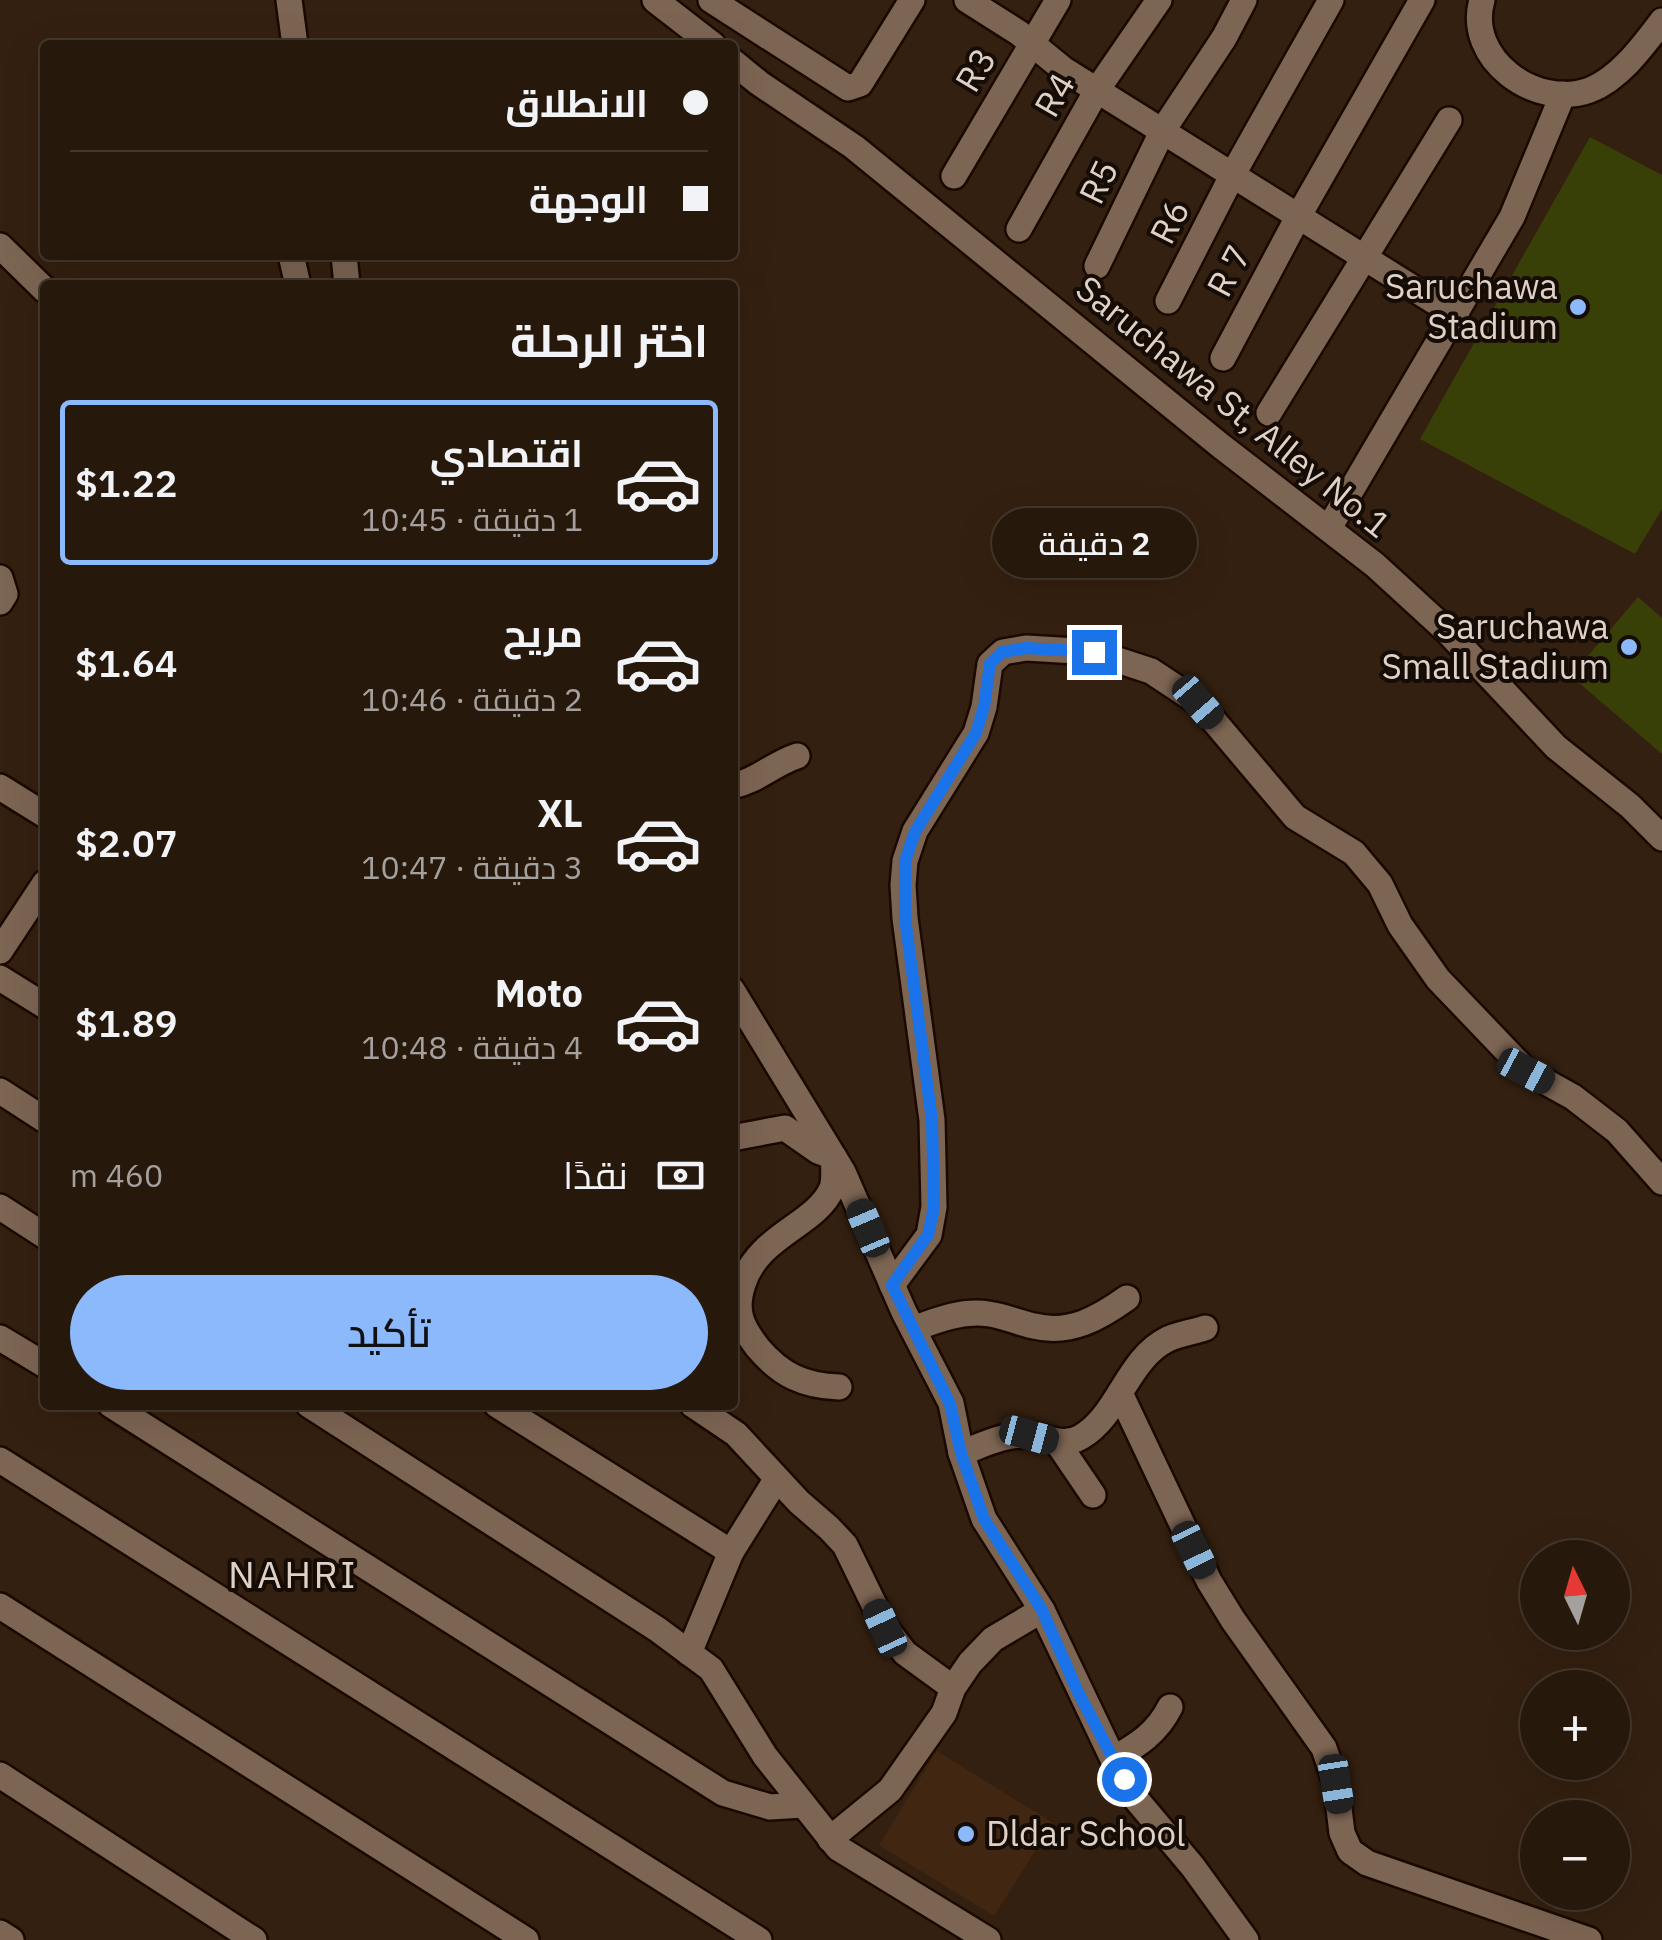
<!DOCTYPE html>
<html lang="ar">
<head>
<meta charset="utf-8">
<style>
  body { margin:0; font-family:"IBM Plex Sans",Cairo,sans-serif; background:#2f2115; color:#f1f3f6; direction:rtl; height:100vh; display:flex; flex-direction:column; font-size:38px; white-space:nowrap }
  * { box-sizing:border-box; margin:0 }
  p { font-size:32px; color:#a4a09d }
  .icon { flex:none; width:55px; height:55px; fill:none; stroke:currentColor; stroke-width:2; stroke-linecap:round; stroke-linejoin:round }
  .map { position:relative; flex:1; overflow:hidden; direction:ltr }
  .panel { position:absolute; left:40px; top:280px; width:698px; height:1130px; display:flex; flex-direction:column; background:#27180c; border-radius:10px; box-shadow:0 10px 40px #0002,0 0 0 2px #43372d; direction:rtl }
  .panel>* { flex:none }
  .guide { position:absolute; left:40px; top:40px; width:698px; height:220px; border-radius:10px; box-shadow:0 10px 40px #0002,0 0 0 2px #43372d; direction:rtl; display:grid; align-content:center; height:220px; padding:0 30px; background:#27180c }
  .needle { width:65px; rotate:355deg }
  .tools { position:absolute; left:1520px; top:1540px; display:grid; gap:20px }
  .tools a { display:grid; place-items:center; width:110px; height:110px; border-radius:50%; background:#27180c; box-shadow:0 10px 40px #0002,0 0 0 2px #43372d; font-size:50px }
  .end { position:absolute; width:45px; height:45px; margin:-22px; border:12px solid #1a73e8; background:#fff; box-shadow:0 0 0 5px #fff }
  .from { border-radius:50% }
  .bubble { position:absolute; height:70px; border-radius:35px; background:#27180c; box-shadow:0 10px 40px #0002,0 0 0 2px #43372d; font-size:32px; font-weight:600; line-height:70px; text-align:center; direction:rtl }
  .car { position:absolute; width:30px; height:60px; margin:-30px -15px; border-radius:12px; box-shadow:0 0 8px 2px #0007; background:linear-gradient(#222 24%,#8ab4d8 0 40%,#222 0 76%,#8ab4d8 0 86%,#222 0) }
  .guide b { display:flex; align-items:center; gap:35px; height:95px; font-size:38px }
  .guide b+b { border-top:2px solid #43372d }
  .guide i { width:25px; height:25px; background:#f1f3f6 }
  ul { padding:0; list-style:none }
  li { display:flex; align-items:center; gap:30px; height:165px; margin:0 20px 15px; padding:0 10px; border:5px solid transparent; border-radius:10px }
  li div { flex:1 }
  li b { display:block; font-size:38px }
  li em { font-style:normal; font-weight:600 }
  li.selected { border-color:#8cb9fc }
  li>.icon { width:90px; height:90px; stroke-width:1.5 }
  h2 { padding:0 30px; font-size:45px; line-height:120px }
  .pay { display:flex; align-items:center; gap:25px; height:110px; padding:0 30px; font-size:38px }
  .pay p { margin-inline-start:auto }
  .action { display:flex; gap:20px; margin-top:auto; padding:20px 30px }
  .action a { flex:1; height:115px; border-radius:60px; background:#8cb9fc; color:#111; font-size:40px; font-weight:600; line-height:115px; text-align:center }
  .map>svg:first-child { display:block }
  .built { fill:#412712 }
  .green { fill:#383f07 }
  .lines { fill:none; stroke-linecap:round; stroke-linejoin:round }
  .minor-casing { stroke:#1b0900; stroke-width:30 }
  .minor { stroke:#7d6553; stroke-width:25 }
  .route { stroke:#1a73e8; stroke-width:12 }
  .poi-dot { fill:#8cb9fc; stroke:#150c06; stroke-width:4 }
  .labels { text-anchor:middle; stroke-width:8; stroke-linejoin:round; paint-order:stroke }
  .street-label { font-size:35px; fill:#dfd1c7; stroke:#150c06 }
  .poi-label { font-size:35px; fill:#dfd1c7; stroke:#150c06; text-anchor:end }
  .neighbourhood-label { font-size:38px; letter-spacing:2.5px; fill:#dfd1c7; stroke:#150c06 }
</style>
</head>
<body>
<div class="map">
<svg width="1662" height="1940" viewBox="0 0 1662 1940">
  <rect width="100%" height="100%" fill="#342010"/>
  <path class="built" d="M937,1751L1053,1823L994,1916L879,1845Z"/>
  <g class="green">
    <path d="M1590,137L1662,175V509L1635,554L1420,439Z"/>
    <path d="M1638,597L1662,618V754L1571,676Z"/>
  </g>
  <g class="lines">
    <g class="minor-casing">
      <g id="minor">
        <path d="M289,0L295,45"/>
        <path d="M655,0L713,45"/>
        <path d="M711,0L848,88L860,84L912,0"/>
        <path d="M967,0L1019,33L1063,69L1456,315"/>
        <path d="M1482,0C1465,58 1535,110 1590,90C1620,78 1643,46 1662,21"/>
        <path d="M732,61L759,83L854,147L1221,446L1375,565L1446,630L1556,747L1630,806L1662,838"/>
        <path d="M954,176L1058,0"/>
        <path d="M1019,229L1097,90L1159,0"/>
        <path d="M0,246L45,290"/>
        <path d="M291,255L298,285"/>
        <path d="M344,255L347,285"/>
        <path d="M1097,266L1163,130L1224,38L1244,0"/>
        <path d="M1168,301L1233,174L1331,0"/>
        <path d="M1223,358L1298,217L1422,0"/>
        <path d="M1269,413L1449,120"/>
        <path d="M1329,528L1512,217L1563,94"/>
        <path d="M0,578L5,594L0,602"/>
        <path d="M732,786C757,781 773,764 797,756"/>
        <path d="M0,787L45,815"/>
        <path d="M0,951L45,883"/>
        <path d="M0,978L45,1006"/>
        <path d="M732,990L843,1172L904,1312L951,1403L961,1453L984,1519L1042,1610L1113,1759L1136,1799L1193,1867L1246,1940"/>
        <path d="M0,1091L45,1120"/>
        <path d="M732,1138L785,1128L818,1151L834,1157C833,1166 835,1180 832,1188C817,1225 758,1235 743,1284C734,1311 741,1326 758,1348C781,1375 804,1386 839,1387"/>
        <path d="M0,1207L45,1236"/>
        <path d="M892,1285L929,1235L934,1207L932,1120L905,918L903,885L905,861L915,831L976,733L984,707L990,664L1003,652L1026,648L1093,652L1151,671L1198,702L1295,817L1354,853L1380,884L1400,925L1438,979L1526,1071L1573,1097L1617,1131L1662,1182"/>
        <path d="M913,1329C937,1320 962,1310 989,1314C1004,1316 1019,1323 1034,1326C1070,1335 1099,1318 1127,1298"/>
        <path d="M0,1338L45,1365"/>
        <path d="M1120,1393L1209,1581L1233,1620L1324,1748L1336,1784L1342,1833L1350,1851L1367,1863L1589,1940"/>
        <path d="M111,1405L723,1793L770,1807L803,1805"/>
        <path d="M309,1405L657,1629L711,1669L765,1756L838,1848L988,1940"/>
        <path d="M497,1405L731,1552"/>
        <path d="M693,1405L736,1434L799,1502L829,1528L845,1545L885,1627L905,1653L953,1688"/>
        <path d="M1057,1442L1093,1495"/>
        <path d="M961,1453C983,1445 1004,1434 1028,1435C1047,1436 1062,1448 1081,1437C1119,1415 1127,1359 1168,1339C1179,1334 1193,1332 1205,1328"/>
        <path d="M0,1460L759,1940"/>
        <path d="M0,1606L526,1940"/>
        <path d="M689,1653L731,1552L776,1480"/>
        <path d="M1113,1759C1138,1745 1157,1733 1170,1707"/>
        <path d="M0,1775L254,1940"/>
        <path d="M830,1839L890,1790L944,1713L953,1688L970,1663L993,1639L1042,1610"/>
        <path d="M0,1933L11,1940"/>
      </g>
    </g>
    <use href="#minor" class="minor"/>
  </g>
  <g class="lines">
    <path class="route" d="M1094,652L1026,648L1002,652L990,664L984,707L976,733L915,832L905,861V918L932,1120L934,1207L928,1235L892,1285L950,1404L961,1453L984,1519L1042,1610L1078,1692L1124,1779"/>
  </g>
  <g class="poi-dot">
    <circle cx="1578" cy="307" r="10"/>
    <circle cx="1629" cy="647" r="10"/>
    <circle cx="966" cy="1834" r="10"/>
  </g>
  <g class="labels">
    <g class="street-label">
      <text transform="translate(976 70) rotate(-59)" y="12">R3</text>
      <text transform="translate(1055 95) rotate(-60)" y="12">R4</text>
      <text transform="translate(1099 182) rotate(-64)" y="12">R5</text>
      <text transform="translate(1170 222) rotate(-63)" y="12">R6</text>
      <text transform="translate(1229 271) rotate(-62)" y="12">R 7</text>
      <text transform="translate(1233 407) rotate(39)" y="12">Saruchawa St, Alley No.1</text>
    </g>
    <g class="poi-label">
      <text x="1558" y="299">Saruchawa<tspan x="1558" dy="40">Stadium</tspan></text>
      <text x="1609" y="639">Saruchawa<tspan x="1609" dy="40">Small Stadium</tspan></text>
      <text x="986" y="1846" text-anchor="start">Dldar School</text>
    </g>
    <g class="neighbourhood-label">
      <text x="293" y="1588">NAHRI</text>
    </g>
  </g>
</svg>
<div class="tools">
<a><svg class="needle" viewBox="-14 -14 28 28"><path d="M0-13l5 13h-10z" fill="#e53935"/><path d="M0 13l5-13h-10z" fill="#a4a09d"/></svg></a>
<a>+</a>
<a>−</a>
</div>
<i class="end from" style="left:1124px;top:1779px"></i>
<i class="end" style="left:1094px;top:652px"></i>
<div class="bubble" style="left:992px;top:508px;width:205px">2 دقيقة</div>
<i class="car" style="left:1198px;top:702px;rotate:139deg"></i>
<i class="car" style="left:1526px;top:1071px;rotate:118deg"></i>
<i class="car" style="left:868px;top:1228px;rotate:337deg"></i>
<i class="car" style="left:1029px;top:1435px;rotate:105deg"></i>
<i class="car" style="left:1194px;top:1550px;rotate:154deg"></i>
<i class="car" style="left:885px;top:1628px;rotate:335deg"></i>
<i class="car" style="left:1336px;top:1784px;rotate:171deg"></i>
<div class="guide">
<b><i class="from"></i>الانطلاق</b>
<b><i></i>الوجهة</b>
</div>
<section class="panel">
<h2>اختر الرحلة</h2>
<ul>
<li class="selected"><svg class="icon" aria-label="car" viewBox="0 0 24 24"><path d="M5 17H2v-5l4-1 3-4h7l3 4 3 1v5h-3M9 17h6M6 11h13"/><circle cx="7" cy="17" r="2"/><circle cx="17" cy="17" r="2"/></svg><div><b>اقتصادي</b><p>1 دقيقة · 10:45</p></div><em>$1.22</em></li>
<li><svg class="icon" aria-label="car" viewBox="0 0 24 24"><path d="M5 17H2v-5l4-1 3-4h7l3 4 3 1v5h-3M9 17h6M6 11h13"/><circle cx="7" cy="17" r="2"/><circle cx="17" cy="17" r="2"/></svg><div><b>مريح</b><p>2 دقيقة · 10:46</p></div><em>$1.64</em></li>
<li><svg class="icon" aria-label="car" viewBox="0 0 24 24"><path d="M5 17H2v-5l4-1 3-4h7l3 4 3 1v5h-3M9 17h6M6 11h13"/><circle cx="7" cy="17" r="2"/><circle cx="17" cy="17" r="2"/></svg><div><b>XL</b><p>3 دقيقة · 10:47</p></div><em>$2.07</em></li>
<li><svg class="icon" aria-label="car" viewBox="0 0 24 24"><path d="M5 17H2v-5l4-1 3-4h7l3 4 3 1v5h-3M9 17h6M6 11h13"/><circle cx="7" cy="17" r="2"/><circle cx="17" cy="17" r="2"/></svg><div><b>Moto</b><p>4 دقيقة · 10:48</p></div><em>$1.89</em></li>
</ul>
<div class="pay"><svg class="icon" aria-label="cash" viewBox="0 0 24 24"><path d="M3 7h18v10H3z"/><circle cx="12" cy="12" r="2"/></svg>نقدًا<p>460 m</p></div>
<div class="action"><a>تأكيد</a></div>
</section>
</div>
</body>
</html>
